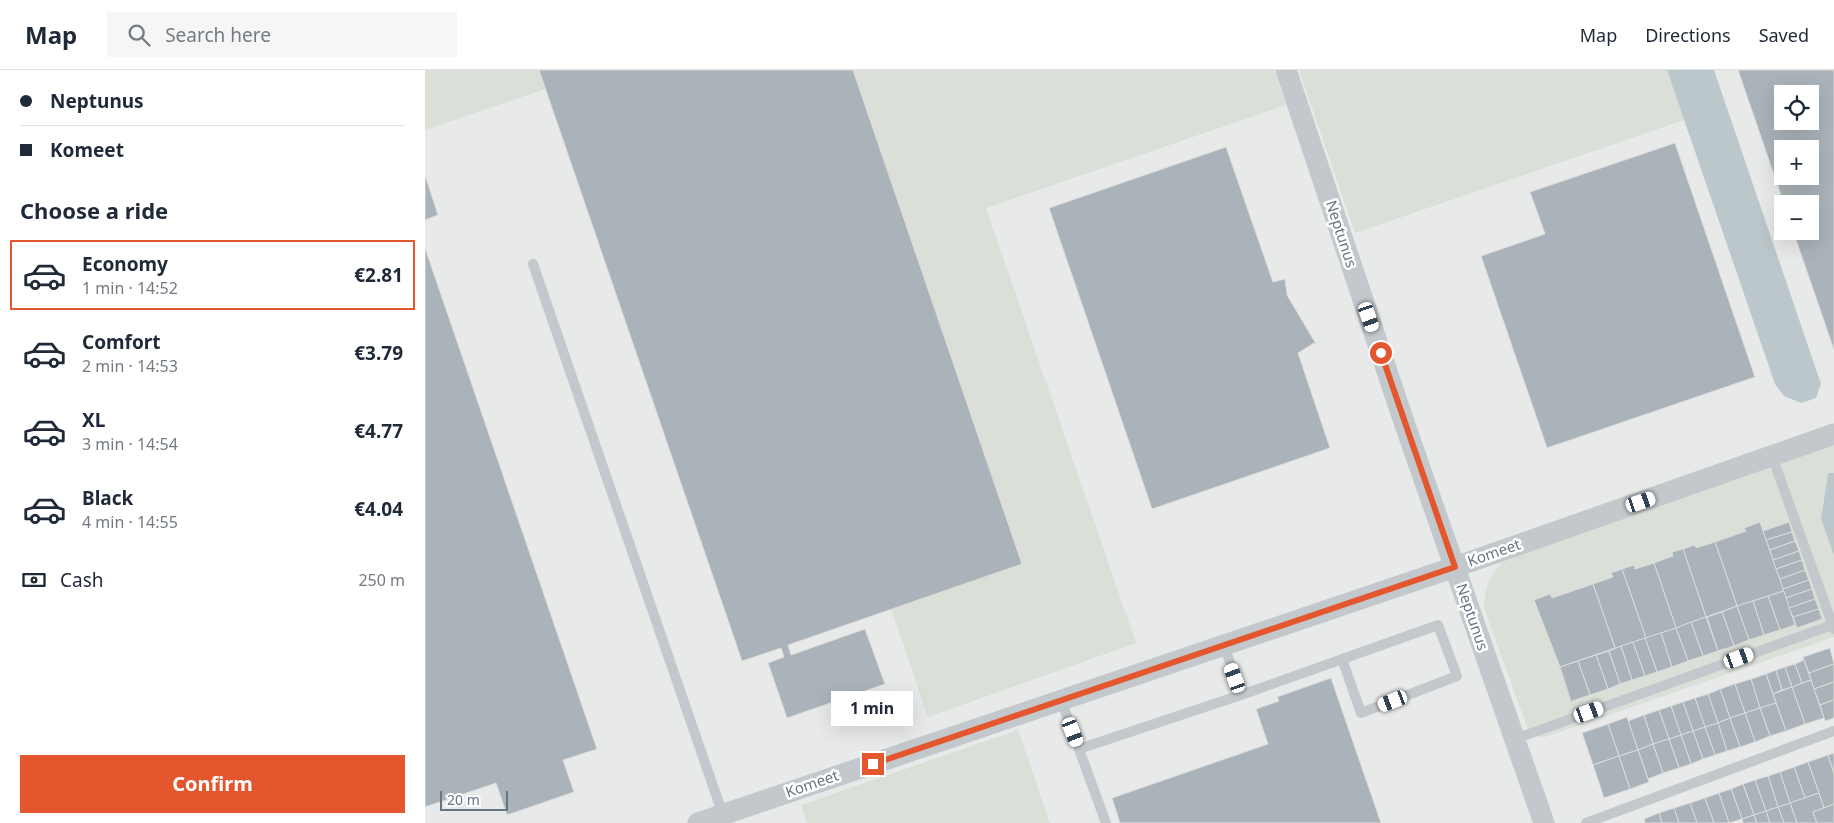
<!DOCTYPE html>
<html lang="en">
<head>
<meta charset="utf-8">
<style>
  body { margin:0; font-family:"Noto Sans",sans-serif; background:#f6f6f7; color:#1f2937; height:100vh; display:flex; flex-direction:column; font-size:19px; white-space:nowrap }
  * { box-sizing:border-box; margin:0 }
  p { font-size:16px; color:#747a83 }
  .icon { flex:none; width:28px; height:28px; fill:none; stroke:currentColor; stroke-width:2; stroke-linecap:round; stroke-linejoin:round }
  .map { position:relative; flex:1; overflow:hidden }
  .panel { display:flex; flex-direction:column; background:#fff; width:425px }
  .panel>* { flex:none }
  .top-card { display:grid; align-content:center; height:110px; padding:0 20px; background:#fff }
  .buttons { position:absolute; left:1349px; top:15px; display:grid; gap:10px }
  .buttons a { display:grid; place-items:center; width:45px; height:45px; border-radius:0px; background:#fff; box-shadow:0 5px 20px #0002; font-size:25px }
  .scale { position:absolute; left:15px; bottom:12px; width:68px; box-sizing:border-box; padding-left:5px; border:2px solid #657683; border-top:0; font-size:14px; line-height:18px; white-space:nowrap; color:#657683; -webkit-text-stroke:4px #fff; paint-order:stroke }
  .end { position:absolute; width:22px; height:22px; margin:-11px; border:6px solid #e4572e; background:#fff; box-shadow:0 0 0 2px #fff }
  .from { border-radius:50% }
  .bubble { position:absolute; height:35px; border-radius:0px; background:#fff; box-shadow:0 5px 20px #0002; font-size:16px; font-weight:700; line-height:35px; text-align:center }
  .car { position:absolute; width:15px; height:30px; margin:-15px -8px; border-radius:6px; box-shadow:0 0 4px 1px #0007; background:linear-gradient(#fff 24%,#345 0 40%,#fff 0 76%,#345 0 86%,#fff 0) }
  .top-card b { display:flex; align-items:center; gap:18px; height:48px; font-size:19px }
  .top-card b+b { border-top:1px solid #e0e1e3 }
  .top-card i { width:12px; height:12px; background:#1f2937 }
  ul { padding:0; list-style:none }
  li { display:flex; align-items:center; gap:15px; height:70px; margin:0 10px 8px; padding:0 10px; border:2px solid transparent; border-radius:0px }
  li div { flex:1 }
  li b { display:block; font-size:19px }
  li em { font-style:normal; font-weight:700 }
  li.selected { border-color:#e4572e }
  li>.icon { width:45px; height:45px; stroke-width:1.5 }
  h2 { padding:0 20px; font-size:22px; line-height:60px }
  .pay { display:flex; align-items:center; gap:12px; height:55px; padding:0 20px; font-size:19px }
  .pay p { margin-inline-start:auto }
  .cta { display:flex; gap:10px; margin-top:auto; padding:10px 20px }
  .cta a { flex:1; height:58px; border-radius:0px; background:#e4572e; color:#fff; font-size:20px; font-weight:700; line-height:58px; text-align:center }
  header { display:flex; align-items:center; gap:30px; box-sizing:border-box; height:70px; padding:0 25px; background:#fff; border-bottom:1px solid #e0e1e3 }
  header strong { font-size:24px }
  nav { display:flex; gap:28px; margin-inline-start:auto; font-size:18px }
  .search { width:350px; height:45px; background:#f6f6f7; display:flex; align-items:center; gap:12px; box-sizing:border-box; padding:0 18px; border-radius:0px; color:#747a83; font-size:19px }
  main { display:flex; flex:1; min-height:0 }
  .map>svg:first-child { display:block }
  .built { fill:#e8e9e9; fill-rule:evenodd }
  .green { fill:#dadfd7 }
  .water { fill:#bbc7cb }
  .building { fill:#aab3b9; stroke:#dcdcda; fill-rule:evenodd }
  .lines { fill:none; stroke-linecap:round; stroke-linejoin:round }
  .lane { stroke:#c3c8cc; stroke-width:10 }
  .street { stroke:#c3c8cc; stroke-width:21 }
  .route { stroke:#e4572e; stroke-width:6 }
  .labels { text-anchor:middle; stroke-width:5; stroke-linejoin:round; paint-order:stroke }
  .street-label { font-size:15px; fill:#657683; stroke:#fff }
</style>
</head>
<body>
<header>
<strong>Map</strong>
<div class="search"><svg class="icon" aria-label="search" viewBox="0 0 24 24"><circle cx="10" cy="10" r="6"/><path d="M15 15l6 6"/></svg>Search here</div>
<nav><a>Map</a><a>Directions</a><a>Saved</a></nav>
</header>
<main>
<section class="panel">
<div class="top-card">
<b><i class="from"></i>Neptunus</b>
<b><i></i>Komeet</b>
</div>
<h2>Choose a ride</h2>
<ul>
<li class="selected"><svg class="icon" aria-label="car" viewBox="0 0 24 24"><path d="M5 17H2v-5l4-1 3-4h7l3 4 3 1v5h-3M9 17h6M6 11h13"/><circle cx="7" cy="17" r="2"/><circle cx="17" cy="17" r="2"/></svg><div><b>Economy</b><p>1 min · 14:52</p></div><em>€2.81</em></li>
<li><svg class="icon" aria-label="car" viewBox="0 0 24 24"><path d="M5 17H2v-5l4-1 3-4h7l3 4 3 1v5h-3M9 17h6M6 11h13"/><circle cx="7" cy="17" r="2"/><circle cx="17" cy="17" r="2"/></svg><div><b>Comfort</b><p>2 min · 14:53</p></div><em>€3.79</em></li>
<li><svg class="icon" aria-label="car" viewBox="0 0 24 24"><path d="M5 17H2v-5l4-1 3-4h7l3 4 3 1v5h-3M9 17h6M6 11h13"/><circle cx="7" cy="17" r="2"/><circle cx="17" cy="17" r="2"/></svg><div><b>XL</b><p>3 min · 14:54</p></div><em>€4.77</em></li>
<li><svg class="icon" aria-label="car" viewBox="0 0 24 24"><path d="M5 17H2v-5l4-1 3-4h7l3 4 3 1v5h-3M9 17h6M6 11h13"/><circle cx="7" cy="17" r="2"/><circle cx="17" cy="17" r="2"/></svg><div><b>Black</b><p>4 min · 14:55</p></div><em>€4.04</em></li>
</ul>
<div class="pay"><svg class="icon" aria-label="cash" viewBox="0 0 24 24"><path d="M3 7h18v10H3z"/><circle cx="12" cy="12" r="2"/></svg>Cash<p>250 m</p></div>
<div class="cta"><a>Confirm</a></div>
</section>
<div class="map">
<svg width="1409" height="753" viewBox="0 0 1409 753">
  <rect width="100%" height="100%" fill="#fafaf8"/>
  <path class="built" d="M0,0H1409V403H1403L1396,449L1409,486V753H0ZM1358,24H1385V51H1358ZM1358,79H1385V106H1358ZM1358,134H1385V161H1358Z"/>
  <g class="green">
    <path d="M0,0H176L0,60Z"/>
    <path d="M282,0H849L861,35L561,138L711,573L503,647Z"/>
    <path d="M874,0H1242L1259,50L930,163Z"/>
    <path d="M1409,372V403H1403L1396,449L1409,486V567L1120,667L1111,666L1104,662L1059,538C1060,514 1067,501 1085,485Z"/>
    <path d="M593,660L625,753H382L376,735Z"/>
  </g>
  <g class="water">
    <path d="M1242,0H1289L1396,314L1391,328L1376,333L1359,326L1350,314Z"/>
    <path d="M1403,403H1409V486L1396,449Z"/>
  </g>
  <g class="building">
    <path d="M114,0H428L597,494L363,575L366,585L440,559L460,614L362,648L343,593L359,587L356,578L317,591Z"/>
    <path d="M1313,0H1409V280L1368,161H1385V134H1359ZM1358,24H1385V51H1358ZM1358,79H1385V106H1358Z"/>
    <path d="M1250,73L1330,307L1122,378L1056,186L1120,164L1105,122Z"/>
    <path d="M801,77L848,212L860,209L862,225L891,274L889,273L873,283L905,378L727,439L624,138Z"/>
    <path d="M0,105L13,145L0,150Z"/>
    <path d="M0,178L172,679L138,690L149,722L82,745L71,713L0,737Z"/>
    <path d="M1335,452L1359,521L1312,536L1290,472L1321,461L1319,458Z"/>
    <path d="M1364,452L1367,462L1341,470L1338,461Z"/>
    <path d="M1367,462L1370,471L1345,480L1341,470Z"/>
    <path d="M1370,471L1374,481L1348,490L1345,480Z"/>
    <path d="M1290,472L1312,536L1281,547L1258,479L1270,475L1271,478Z"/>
    <path d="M1258,479L1281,547L1251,558L1229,493L1248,486L1247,482Z"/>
    <path d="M1374,481L1377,490L1351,499L1348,490Z"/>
    <path d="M1377,490L1380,500L1355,509L1351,499Z"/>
    <path d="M1229,493L1251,558L1221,568L1197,499L1209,495L1210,499Z"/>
    <path d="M1197,499L1221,568L1190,578L1168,514L1188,507L1186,503Z"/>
    <path d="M1380,500L1384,510L1358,519L1355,509Z"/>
    <path d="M1384,510L1387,519L1361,528L1358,519Z"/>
    <path d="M1168,514L1190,578L1135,597L1109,530L1125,524L1127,528Z"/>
    <path d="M1387,519L1390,529L1364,538L1361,528Z"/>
    <path d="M1359,521L1370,555L1355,560L1343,526Z"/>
    <path d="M1343,526L1355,560L1339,565L1328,531Z"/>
    <path d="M1390,529L1394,539L1368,547L1364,538Z"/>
    <path d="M1328,531L1339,565L1324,570L1312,536Z"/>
    <path d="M1312,536L1324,570L1309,576L1297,542Z"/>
    <path d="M1394,539L1397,549L1372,558L1368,547Z"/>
    <path d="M1297,542L1309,576L1293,581L1282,547Z"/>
    <path d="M1281,547L1293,581L1278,586L1266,552Z"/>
    <path d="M1266,552L1278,586L1263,591L1251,558Z"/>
    <path d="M1251,558L1263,591L1247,597L1236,563Z"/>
    <path d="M1236,563L1247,597L1232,602L1220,568Z"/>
    <path d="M1220,568L1232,602L1220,606L1208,572Z"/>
    <path d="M1208,572L1220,606L1207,610L1196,576Z"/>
    <path d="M1196,576L1207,610L1195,614L1184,581Z"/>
    <path d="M1405,578L1409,594L1384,603L1378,587Z"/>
    <path d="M1184,581L1195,614L1183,619L1171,585Z"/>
    <path d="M1171,585L1183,619L1165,625L1153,591Z"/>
    <path d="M1379,590L1386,610L1377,613L1370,594Z"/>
    <path d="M1153,591L1165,625L1147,631V635L1135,597Z"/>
    <path d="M1370,594L1377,613L1367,617L1360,597Z"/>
    <path d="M1409,594V612L1389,619L1384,603Z"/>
    <path d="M1360,597L1367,617L1357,620L1351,600Z"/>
    <path d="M1351,600L1357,620L1348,624L1341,604Z"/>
    <path d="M1341,604L1351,633L1335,638L1326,609Z"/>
    <path d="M906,608L956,753H695L687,728L843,674L831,639L854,631L852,627Z"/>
    <path d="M1326,609L1335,638L1320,643L1310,614Z"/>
    <path d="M1386,610L1399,648L1380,654L1367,617Z"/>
    <path d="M1409,612V630L1395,635L1389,619Z"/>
    <path d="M1310,614L1320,643L1305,648L1295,619Z"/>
    <path d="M1367,617L1380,654L1361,661L1348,624Z"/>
    <path d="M1295,619L1305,648L1293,653L1283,624Z"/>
    <path d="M1283,624L1293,653L1280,657L1270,628Z"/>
    <path d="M1270,628L1280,657L1268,661L1258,632Z"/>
    <path d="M1409,630V648L1400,651L1395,635Z"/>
    <path d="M1258,632L1268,661L1256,665L1246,636Z"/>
    <path d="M1351,633L1361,661L1345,666L1335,638Z"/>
    <path d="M1246,636L1256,665L1244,669L1234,640Z"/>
    <path d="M1335,638L1345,666L1330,672L1320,643Z"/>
    <path d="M1234,640L1244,669L1228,674L1219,645Z"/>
    <path d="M1320,643L1330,672L1315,677L1305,648Z"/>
    <path d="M1219,645L1228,674L1213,680L1203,651Z"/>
    <path d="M1202,647L1213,680L1194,686L1183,654Z"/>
    <path d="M1305,648L1315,677L1302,681L1293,653Z"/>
    <path d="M1293,653L1302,681L1290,685L1280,657Z"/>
    <path d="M1183,654L1194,686L1168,695L1157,663Z"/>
    <path d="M1280,657L1290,685L1278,689L1268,661Z"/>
    <path d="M1268,661L1278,689L1266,694L1256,665Z"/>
    <path d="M1256,665L1266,694L1254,698L1244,669Z"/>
    <path d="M1244,669L1254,698L1238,703L1228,674Z"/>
    <path d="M1228,674L1238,703L1223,709L1213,680Z"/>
    <path d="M1213,680L1224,712L1205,719L1194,686Z"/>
    <path d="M1409,683V704L1403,685Z"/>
    <path d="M1403,685L1409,704V734L1399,738L1383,692Z"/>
    <path d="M1194,686L1205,719L1179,728L1168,695Z"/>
    <path d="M1383,692L1394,723L1380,728L1369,697Z"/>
    <path d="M1369,697L1380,728L1365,733L1355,702Z"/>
    <path d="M1355,702L1365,733L1353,737L1343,706Z"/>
    <path d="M1343,706L1353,737L1341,741L1330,710Z"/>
    <path d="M1330,710L1341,741L1329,745L1318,714Z"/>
    <path d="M1318,714L1329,745L1317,749L1306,719Z"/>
    <path d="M1306,719L1317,749L1304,753L1294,723Z"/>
    <path d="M1294,723L1304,753H1289L1280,728Z"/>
    <path d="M1394,723L1399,738L1388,742L1392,753H1372L1365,733Z"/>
    <path d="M1280,728L1289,753H1272L1265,733Z"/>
    <path d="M1265,733L1272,753H1254L1249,738Z"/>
    <path d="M1365,733L1372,753H1359L1353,737Z"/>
    <path d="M1409,734V753H1392L1388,742Z"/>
    <path d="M1353,737L1359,753H1345L1341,741Z"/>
    <path d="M1249,738L1254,753H1237L1234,743Z"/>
    <path d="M1341,741L1345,753H1332L1329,745Z"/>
    <path d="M1234,743L1237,753H1220L1219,749Z"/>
    <path d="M1329,745L1332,753H1318L1317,749Z"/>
  </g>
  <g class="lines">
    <g class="lane">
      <path d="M108,194L298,745"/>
      <path d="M1347,386L1409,559"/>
      <path d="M799,575L816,625L1013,555L1032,606L936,643L917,589"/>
      <path d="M636,630L681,753"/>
      <path d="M1090,669L1407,555"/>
      <path d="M654,679L816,625"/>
      <path d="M1161,753L1409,661"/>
    </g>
    <g class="street">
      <path d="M861,0L980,355L1119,753"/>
      <path d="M273,753L1030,497L1409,364"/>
    </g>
  </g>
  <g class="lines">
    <path class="route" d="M448,694L1030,497L956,283"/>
  </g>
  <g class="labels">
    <g class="street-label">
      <text transform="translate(916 164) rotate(72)" y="5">Neptunus</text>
      <text transform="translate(1069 483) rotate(-19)" y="5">Komeet</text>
      <text transform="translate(1047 547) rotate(71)" y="5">Neptunus</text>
      <text transform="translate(387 714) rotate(-19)" y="5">Komeet</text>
    </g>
  </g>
</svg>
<div class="buttons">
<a><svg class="icon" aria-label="locate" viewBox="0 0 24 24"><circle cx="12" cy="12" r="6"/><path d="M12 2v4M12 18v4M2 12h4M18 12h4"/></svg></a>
<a>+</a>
<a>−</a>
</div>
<div class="scale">20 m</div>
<i class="end from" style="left:956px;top:283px"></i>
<i class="end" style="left:448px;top:694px"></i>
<div class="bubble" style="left:406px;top:621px;width:82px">1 min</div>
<i class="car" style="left:944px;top:247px;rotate:161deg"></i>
<i class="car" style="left:1216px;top:432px;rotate:71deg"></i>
<i class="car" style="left:1314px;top:588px;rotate:70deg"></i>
<i class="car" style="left:810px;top:608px;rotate:340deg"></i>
<i class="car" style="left:968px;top:631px;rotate:249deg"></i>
<i class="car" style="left:1164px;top:642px;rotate:70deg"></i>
<i class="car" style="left:648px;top:662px;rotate:159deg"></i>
</div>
</main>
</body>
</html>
